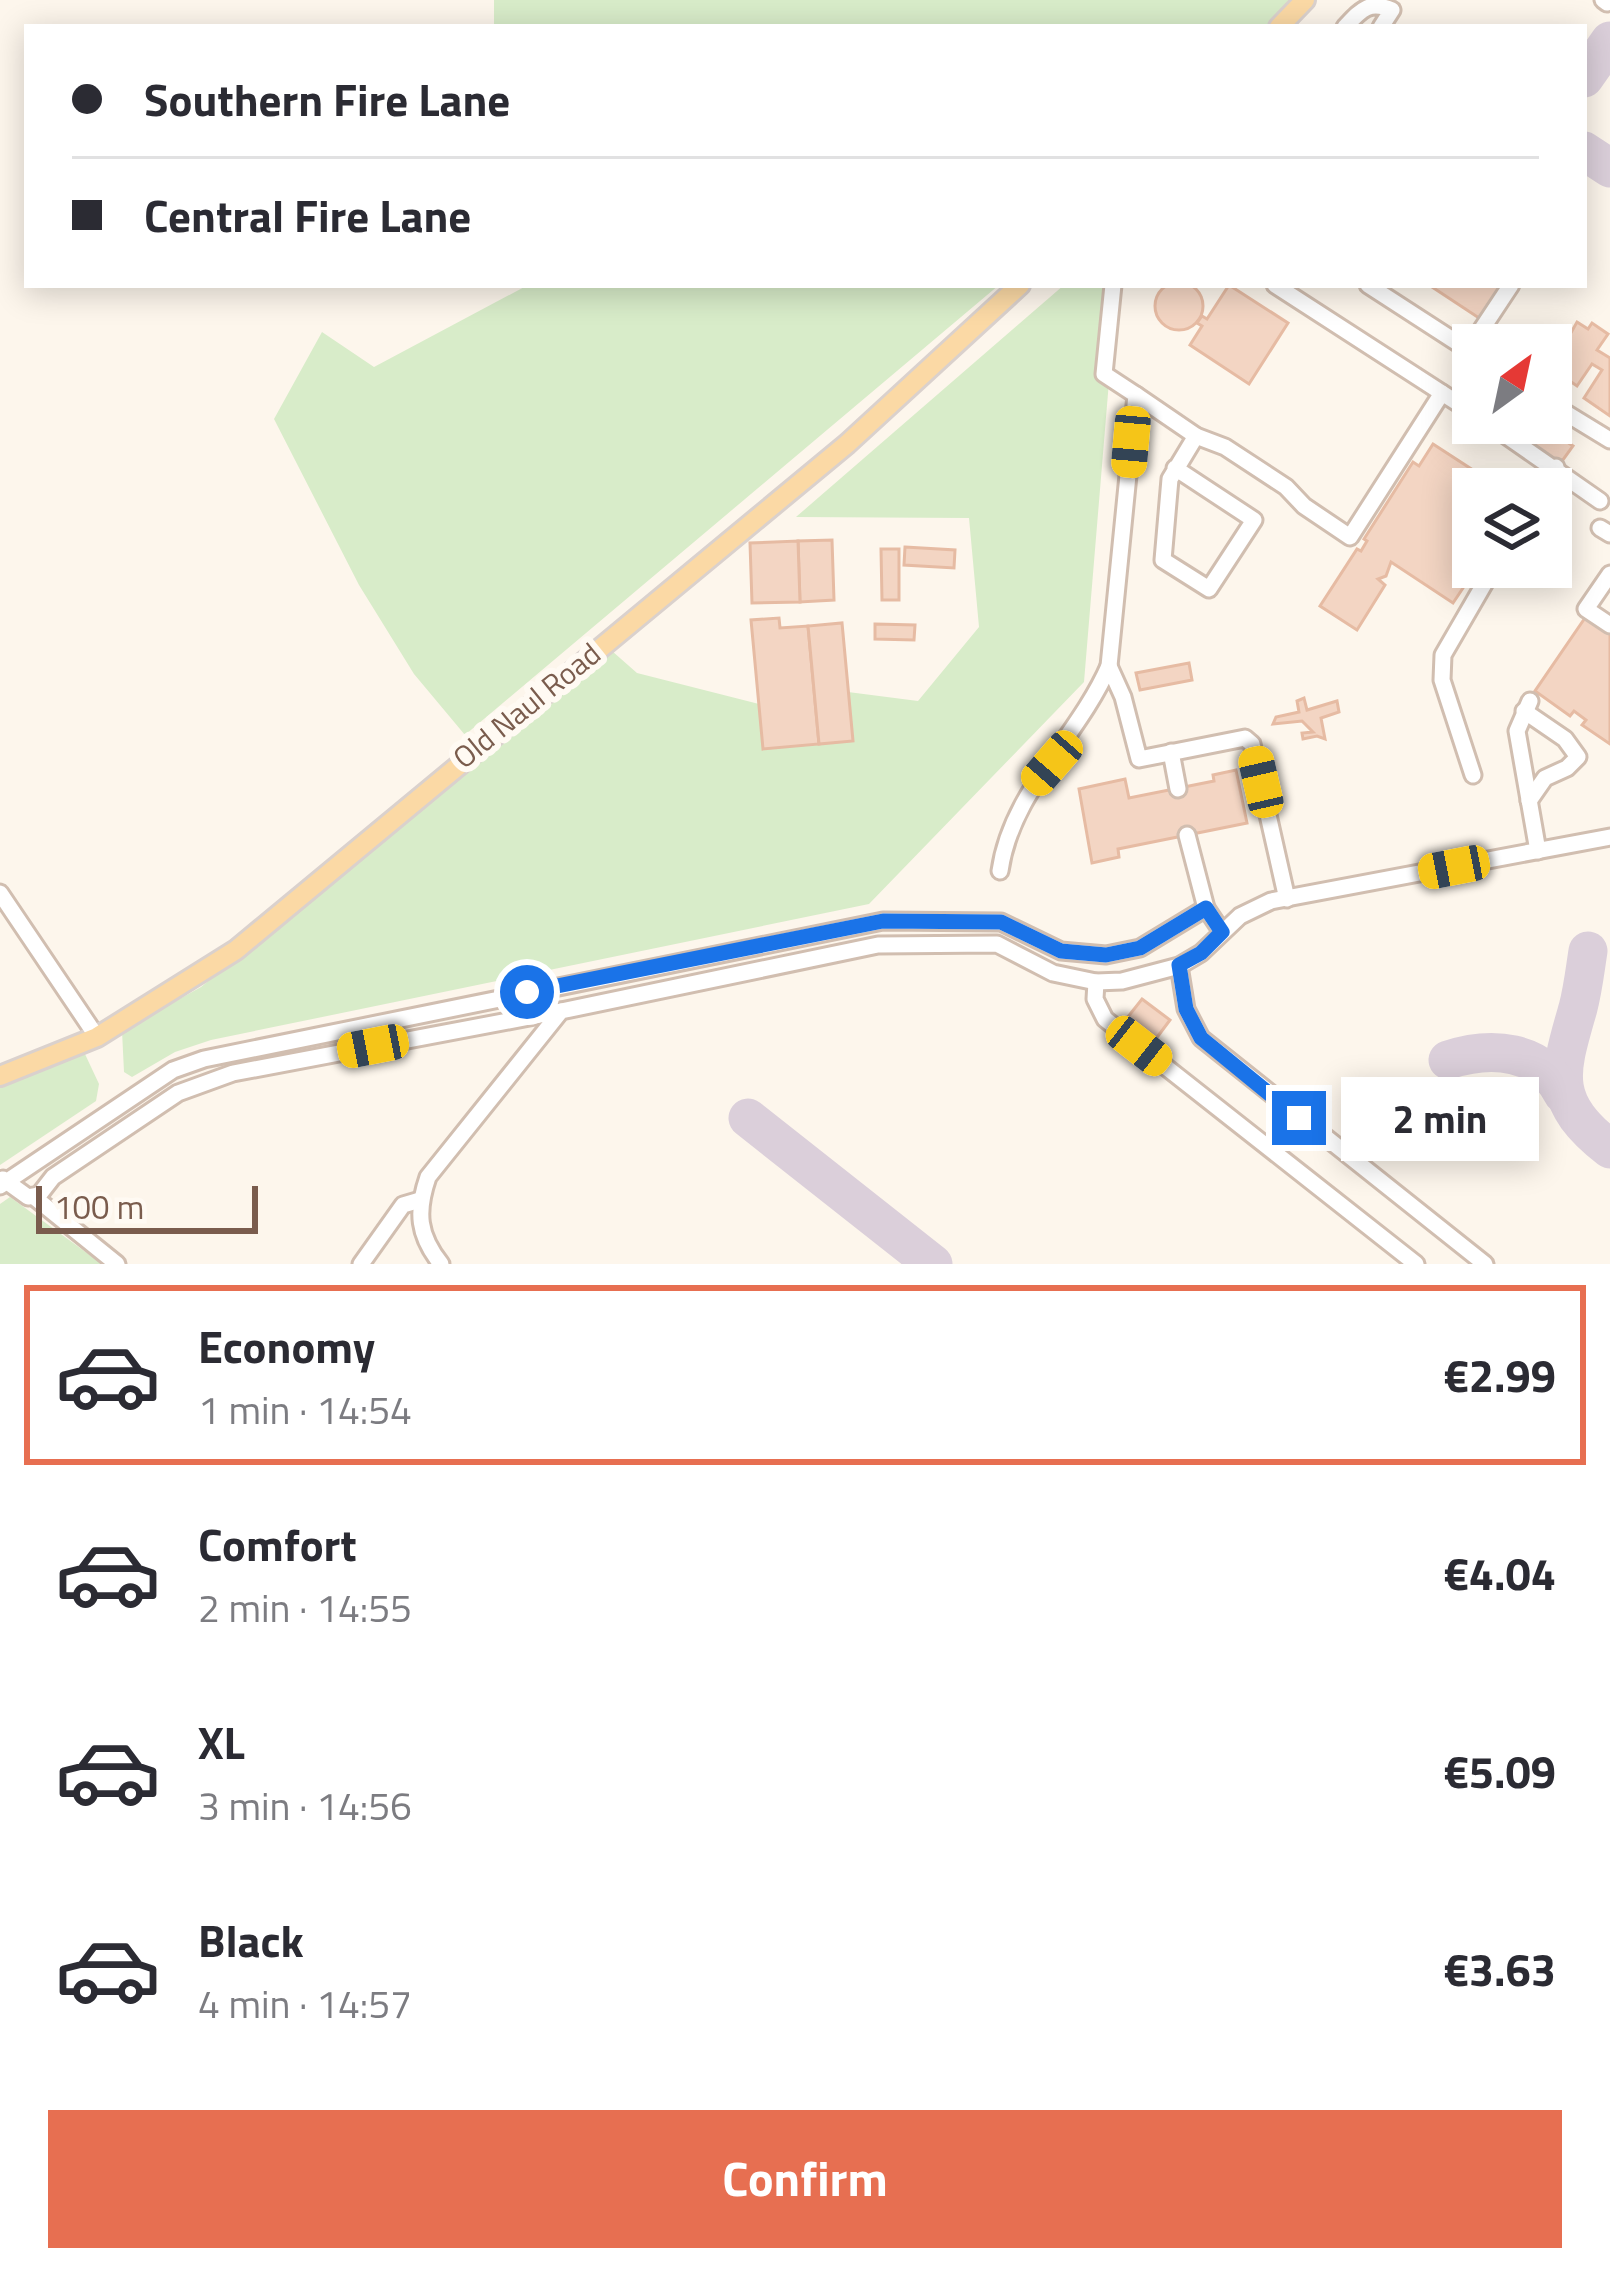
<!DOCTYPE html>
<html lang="en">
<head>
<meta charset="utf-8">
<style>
  body { margin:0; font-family:"Titillium Web",sans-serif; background:#f7f7f7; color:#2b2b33; height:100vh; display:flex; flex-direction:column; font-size:45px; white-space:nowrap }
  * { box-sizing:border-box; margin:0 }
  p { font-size:39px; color:#7c7c81 }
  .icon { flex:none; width:66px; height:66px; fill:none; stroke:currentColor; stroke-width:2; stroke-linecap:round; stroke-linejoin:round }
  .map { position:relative; height:1264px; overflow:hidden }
  .details { display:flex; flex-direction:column; background:#fff; flex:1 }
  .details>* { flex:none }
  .top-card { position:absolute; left:24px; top:24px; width:1563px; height:264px; border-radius:0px; box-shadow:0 6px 30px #0003; display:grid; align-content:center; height:264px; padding:0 48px; background:#fff }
  .needle { width:78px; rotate:33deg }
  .controls { position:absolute; left:1452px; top:324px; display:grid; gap:24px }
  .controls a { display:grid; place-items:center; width:120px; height:120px; border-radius:0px; background:#fff; box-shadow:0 6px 30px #0003; font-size:60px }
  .scale { position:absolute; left:36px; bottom:30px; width:222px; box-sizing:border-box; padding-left:12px; border:6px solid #7a5c4d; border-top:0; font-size:33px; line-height:42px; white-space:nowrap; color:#7a5c4d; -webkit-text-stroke:9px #fffaf3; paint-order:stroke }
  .end { position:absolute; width:54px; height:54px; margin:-27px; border:15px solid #1a73e8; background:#fff; box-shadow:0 0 0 6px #fff }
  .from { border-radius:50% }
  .bubble { position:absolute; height:84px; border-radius:0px; background:#fff; box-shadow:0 6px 30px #0003; font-size:39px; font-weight:700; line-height:84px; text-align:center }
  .car { position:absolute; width:36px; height:72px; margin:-36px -18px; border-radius:15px; box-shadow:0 0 9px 3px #0007; background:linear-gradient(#f5c518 24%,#345 0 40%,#f5c518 0 76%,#345 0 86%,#f5c518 0) }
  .top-card b { display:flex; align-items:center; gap:42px; height:114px; font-size:45px }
  .top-card b+b { border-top:3px solid #e1e1e2 }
  .top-card i { width:30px; height:30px; background:#2b2b33 }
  ul { padding:21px 0 0; list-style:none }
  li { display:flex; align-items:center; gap:36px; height:180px; margin:0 24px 18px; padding:0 24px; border:6px solid transparent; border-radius:0px }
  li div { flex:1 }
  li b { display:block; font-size:45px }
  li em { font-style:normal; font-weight:700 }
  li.on { border-color:#e76f51 }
  li>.icon { width:108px; height:108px; stroke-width:1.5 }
  .button { display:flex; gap:24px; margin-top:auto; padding:24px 48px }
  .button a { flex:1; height:138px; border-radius:0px; background:#e76f51; color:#fff; font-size:48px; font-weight:700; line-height:138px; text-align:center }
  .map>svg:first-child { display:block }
  .green { fill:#d8ecc9 }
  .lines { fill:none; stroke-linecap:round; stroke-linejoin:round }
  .taxiway { stroke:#dbcfda; stroke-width:39 }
  .building { fill:#f3d5c3; stroke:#e6bba3; stroke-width:3 }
  .minor-casing { stroke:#d1beb0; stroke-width:21 }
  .major-casing { stroke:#dad1cd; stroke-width:24 }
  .minor { stroke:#fff; stroke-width:15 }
  .major { stroke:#fbd9a5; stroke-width:18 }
  .route { stroke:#1a73e8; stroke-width:15 }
  .labels { text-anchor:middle; stroke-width:12; stroke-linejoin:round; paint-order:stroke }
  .street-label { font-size:30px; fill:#7a5c4d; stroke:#fffaf3 }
</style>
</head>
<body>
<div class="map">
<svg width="1610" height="1264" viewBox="0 0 1610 1264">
  <rect width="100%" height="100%" fill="#fdf6ec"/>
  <g class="green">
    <path d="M494,0H1294L1267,27H494Z"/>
    <path d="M528,285H999L465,735L414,674L359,585L274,419L322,332L374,367Z"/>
    <path d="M1064,285H1117L1084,682L869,904L211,1040L175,1052L132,1077L124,1072L122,1031L201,987L612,651L637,673L759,704L763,749L848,692L918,701L979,627L969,518L796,517Z"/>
    <path d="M84,1052L99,1084L96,1101L0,1165V1087Z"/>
    <path d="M10,1197L102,1264H0V1204Z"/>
  </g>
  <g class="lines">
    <g class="taxiway">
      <path d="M1584,78L1610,41"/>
      <path d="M1584,151L1610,168"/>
      <path d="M1588,951C1585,970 1583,989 1578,1008C1559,1074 1549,1101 1610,1149"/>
      <path d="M1448,1060C1491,1046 1541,1049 1563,1094"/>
      <path d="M748,1118L933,1264"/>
    </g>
  </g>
  <g class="building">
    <circle cx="1179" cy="306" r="24"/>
    <path d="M1229,285L1288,323L1249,384L1190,345L1202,326L1197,323L1202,316L1207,319Z"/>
    <path d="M1429,285H1505L1482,320Z"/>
    <path d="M1577,322L1588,329L1592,323L1608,334L1597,350L1610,358V416L1584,398L1602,370L1592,364L1577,386L1551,368Z"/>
    <path d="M1522,423H1539L1573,446L1560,464L1515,433Z"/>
    <path d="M1433,444L1476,472L1469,482L1480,489H1473V567H1477L1453,603L1391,562L1386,576L1378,579L1385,585L1357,630L1320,606L1357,549L1361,551L1367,541L1364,539L1413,462L1419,466Z"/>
    <path d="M832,540L834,600L800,602L798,541Z"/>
    <path d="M798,541L800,602L752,603L750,543Z"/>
    <path d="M905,547L955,550L954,568L904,565Z"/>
    <path d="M881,549H899V600H882Z"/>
    <path d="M1587,615L1610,630V744L1582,725L1586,720L1574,711L1570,716L1535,691Z"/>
    <path d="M779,618L780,628L808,626L819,744L763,749L751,620Z"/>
    <path d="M842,623L853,741L819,744L808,626Z"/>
    <path d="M875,624L915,625L914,640L875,639Z"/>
    <path d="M1189,663L1192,680L1140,690L1136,673Z"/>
    <path d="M1304,698L1307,710L1337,701L1339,712L1321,718L1325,739L1317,736L1303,739L1302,733L1313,732L1302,721L1273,724L1276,717L1299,712L1297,701Z"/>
    <path d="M1236,770L1247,823L1118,849L1119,857L1092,863L1079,789L1125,779L1129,798L1214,781L1213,775Z"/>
    <path d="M1142,999L1170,1020L1155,1040L1127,1018Z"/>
  </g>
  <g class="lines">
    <g class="minor-casing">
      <g id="minor">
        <path d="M1603,0L1607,3"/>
        <path d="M1345,27C1361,10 1369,0 1392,10L1381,27"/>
        <path d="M1275,285L1473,413"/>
        <path d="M1368,285L1473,353"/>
        <path d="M1468,350L1511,285"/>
        <path d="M1136,395L1196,436L1225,447L1286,487L1304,506L1350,537L1442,393"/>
        <path d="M1551,404L1610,440"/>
        <path d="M1488,423L1600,501"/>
        <path d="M1175,468L1254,520L1209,589L1163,560L1170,479L1196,436"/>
        <path d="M1542,489L1556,467"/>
        <path d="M1600,528L1610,534"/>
        <path d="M1610,574L1586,609L1610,625"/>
        <path d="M1109,666L1136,395L1104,374L1113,285"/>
        <path d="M1530,701L1517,731L1538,851"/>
        <path d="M1524,711L1565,739L1578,757L1567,768L1545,778L1529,801"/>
        <path d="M1171,752L1178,789"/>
        <path d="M1473,775L1442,680L1443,655L1494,567"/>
        <path d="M1187,835L1206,908L1222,932"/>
        <path d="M1000,871C1011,792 1078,737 1109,666L1123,697L1139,759L1245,738L1252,744L1287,899"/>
        <path d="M0,893L97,1037"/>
        <path d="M1179,966L1186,1009L1201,1038L1485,1264"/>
        <path d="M1096,982L1095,999L1105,1019L1416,1264"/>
        <path d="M3,1179L28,1197L39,1195L53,1177L178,1093L233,1073L561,1011"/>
        <path d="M0,1186L173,1070L204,1059L883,921L1001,922L1061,951L1106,955L1140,948L1206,908"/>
        <path d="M34,1197L117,1264"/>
        <path d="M361,1264L403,1205L420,1200"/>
        <path d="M441,1264C418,1235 416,1212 428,1177L561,1011L878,945L997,944L1053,973L1096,982L1122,981L1179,966L1201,953L1240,916L1271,901L1610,837"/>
      </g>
    </g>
    <g class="major-casing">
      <g id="major">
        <path d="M1279,27L1305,0"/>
        <path d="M0,1076L97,1037L236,950L847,444L1020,285"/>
      </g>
    </g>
    <use href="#minor" class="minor"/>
    <use href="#major" class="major"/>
  </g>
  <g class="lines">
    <path class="route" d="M527,992L883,921L1001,922L1061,951L1106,955L1140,948L1206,908L1222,932L1201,953L1179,965L1186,1009L1201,1038L1299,1118"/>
  </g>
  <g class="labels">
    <g class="street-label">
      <text transform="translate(527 706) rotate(-39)" y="10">Old Naul Road</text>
    </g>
  </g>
</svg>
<div class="controls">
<a><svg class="needle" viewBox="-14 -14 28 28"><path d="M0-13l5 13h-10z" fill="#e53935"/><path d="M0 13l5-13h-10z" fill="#7c7c81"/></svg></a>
<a><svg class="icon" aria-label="layers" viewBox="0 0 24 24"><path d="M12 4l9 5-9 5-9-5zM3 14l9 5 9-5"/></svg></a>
</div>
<div class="scale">100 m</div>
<i class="end from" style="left:527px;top:992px"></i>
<i class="end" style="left:1299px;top:1118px"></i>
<div class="bubble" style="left:1341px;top:1077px;width:198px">2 min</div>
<i class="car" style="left:1131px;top:442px;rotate:185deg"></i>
<i class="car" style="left:1052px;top:763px;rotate:221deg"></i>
<i class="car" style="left:1261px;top:782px;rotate:347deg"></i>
<i class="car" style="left:1454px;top:867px;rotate:259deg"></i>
<i class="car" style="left:373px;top:1046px;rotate:259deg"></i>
<i class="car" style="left:1139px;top:1046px;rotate:128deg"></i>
<div class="top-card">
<b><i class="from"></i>Southern Fire Lane</b>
<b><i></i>Central Fire Lane</b>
</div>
</div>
<section class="details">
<ul>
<li class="on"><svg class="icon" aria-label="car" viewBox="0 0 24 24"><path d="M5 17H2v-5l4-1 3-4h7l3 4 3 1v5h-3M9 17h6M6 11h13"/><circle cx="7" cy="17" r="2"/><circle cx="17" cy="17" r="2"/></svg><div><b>Economy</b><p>1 min · 14:54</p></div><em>€2.99</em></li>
<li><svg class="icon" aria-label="car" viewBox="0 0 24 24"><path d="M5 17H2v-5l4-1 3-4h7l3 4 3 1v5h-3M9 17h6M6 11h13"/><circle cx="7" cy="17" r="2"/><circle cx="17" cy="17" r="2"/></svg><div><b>Comfort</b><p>2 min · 14:55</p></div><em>€4.04</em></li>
<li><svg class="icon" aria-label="car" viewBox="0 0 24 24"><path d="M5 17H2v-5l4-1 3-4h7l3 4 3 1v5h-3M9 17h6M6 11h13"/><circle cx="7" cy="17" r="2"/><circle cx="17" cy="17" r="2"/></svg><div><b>XL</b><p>3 min · 14:56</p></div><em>€5.09</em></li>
<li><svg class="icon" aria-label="car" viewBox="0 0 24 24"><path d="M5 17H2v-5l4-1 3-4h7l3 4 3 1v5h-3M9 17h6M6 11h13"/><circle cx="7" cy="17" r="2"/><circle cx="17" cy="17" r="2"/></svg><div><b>Black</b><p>4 min · 14:57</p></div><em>€3.63</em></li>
</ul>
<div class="button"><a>Confirm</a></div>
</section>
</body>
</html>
